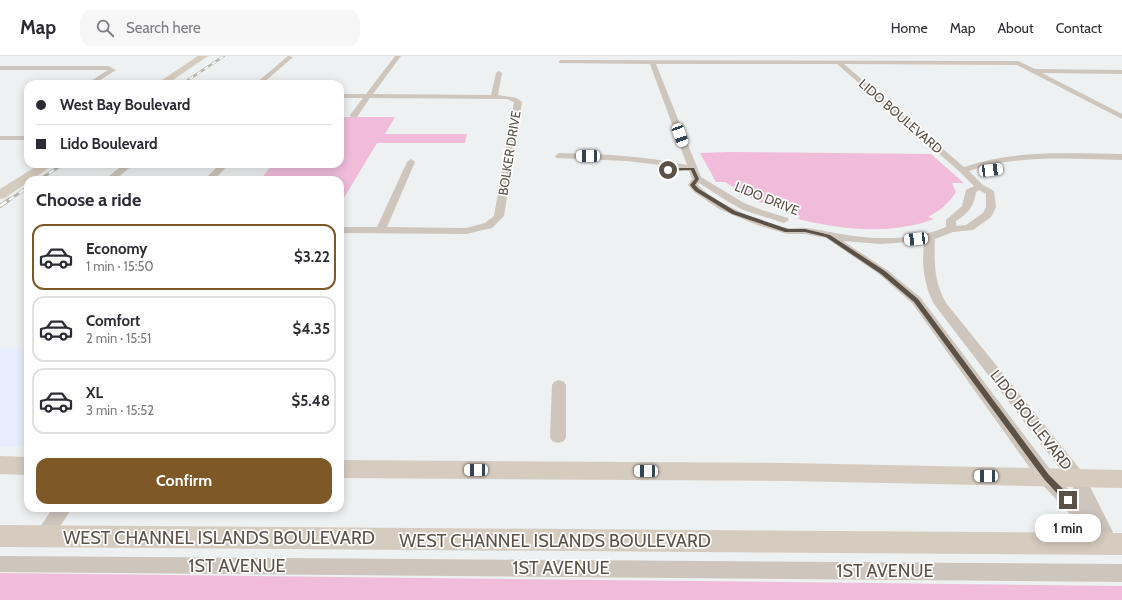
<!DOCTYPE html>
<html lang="en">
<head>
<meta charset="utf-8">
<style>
  body { margin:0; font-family:Cabin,sans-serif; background:#f7f7f7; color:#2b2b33; height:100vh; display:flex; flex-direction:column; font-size:15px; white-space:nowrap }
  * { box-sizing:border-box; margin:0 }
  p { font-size:13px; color:#7c7c81 }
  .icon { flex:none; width:22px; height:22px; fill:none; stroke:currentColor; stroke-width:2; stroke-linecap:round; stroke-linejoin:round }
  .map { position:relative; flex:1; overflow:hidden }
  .side { position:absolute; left:24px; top:120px; width:320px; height:336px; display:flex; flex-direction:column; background:#fff; border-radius:12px; box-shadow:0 2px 10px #0003 }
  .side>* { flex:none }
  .banner { position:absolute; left:24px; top:24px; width:320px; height:88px; border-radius:12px; box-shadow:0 2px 10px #0003; display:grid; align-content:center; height:88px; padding:0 12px; background:#fff }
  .end { position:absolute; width:18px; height:18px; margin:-9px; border:5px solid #5c5146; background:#fff; box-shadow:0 0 0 2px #fff }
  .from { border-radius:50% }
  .bubble { position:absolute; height:28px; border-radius:12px; background:#fff; box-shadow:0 2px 10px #0003; font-size:13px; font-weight:800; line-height:28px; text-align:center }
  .car { position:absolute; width:12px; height:24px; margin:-12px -6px; border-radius:5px; box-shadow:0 0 3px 1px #0007; background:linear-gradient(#fff 24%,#345 0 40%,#fff 0 76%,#345 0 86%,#fff 0) }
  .banner b { display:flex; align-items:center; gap:14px; height:38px; font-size:15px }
  .banner b+b { border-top:1px solid #e1e1e2 }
  .banner i { width:10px; height:10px; background:#2b2b33 }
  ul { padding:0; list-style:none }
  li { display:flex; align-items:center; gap:12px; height:66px; margin:0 8px 6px; padding:0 4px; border:2px solid #e1e1e2; border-radius:12px }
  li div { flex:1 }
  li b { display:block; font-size:15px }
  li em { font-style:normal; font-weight:800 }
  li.on { border-color:#7e5826 }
  li>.icon { width:36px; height:36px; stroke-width:1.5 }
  h2 { padding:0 12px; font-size:18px; line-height:48px }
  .cta { display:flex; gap:8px; margin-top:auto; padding:8px 12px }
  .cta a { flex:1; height:46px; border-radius:12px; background:#7e5826; color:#fff; font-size:16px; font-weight:800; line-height:46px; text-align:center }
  header { display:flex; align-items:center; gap:24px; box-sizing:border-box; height:56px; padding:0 20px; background:#fff; border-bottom:1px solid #e1e1e2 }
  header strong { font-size:19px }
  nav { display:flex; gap:22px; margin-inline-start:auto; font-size:14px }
  .search { width:280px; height:36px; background:#f7f7f7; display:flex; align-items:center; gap:10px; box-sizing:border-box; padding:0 14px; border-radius:12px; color:#7c7c81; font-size:15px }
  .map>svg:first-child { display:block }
  .commercial { fill:#e7edfc }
  .green { fill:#f0bcda }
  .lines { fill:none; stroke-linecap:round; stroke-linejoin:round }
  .street { fill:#cec5bc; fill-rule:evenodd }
  .secondary { fill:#d6cbbf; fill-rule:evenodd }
  .rail-far2-casing { stroke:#b9b6b0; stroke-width:2.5 }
  .rail-far1-casing { stroke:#b9b6b0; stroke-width:3 }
  .rail-casing { stroke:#b9b6b0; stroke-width:4 }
  .rail-far2 { stroke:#fff; stroke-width:1.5; stroke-dasharray:4.5; stroke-linecap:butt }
  .rail-far1 { stroke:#fff; stroke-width:2; stroke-dasharray:6; stroke-linecap:butt }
  .rail { stroke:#fff; stroke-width:2.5; stroke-dasharray:8; stroke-linecap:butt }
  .route { fill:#5c5146 }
  .labels { text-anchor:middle; stroke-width:3.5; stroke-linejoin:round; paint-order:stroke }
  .far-street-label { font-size:13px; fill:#5c5146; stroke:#fff }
  .street-label { font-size:15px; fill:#5c5146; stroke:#fff }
  .near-street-label { font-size:18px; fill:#5c5146; stroke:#fff }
</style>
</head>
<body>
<header>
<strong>Map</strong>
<div class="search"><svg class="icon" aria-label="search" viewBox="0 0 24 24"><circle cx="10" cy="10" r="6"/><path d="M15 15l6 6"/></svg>Search here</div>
<nav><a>Home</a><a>Map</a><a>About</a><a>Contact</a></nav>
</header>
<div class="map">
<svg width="1122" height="544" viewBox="0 0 1122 544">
  <rect width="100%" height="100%" fill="#eef1f1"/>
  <path class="commercial" d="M0,292L28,293V391H0Z"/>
  <g class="green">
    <path d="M340,61H395L385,78H467L465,87H377L342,145H340V124H260L273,108H340Z"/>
    <path d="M728,96L931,98L964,127H952L956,136C948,148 941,154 928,161L934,163C891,179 842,174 798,163L800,160L754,144L725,126H716L700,97Z"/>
    <path d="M0,517L1122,530V544H0Z"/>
  </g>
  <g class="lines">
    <g class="street">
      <path d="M288,0L293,1L262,28H255Z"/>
      <path d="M395,0H401L373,38L491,39L496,17L499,15L502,17L498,39L517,42L522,46L504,160L492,172L466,178L340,177V171H377L407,106L411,103L415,106L387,171L466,172L485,167L494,160L514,46L507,43L370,42L357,61H351L350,59L363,42H340V38H366Z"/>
      <path d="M561,4L1018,5L1035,13L1122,14V18L1042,17L1122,58V63L1017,9L844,8L964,111C1015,93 1069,98 1122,98V104C1071,103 1018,98 969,115L983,129L994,135L996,151L991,161L973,174L953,176L935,183C934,206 934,226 946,247L1083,417L1113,476L1112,478L1119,488L1117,494L1110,496L1103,494L1040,426L912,247L879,218L826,182L805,178H787L757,169L719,153L694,136L688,129L692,123L689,115L660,109L627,105L556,102L555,100L559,97C602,98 645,100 687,109L650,8L559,7V5ZM656,8H837L960,116L974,130L966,134L962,150L946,164V171C917,184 878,184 847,179C833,177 819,173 805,172C799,171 793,173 787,172C765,168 712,146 698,129L699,127L727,145L743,154L784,167L789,164L788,162L762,154L744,147L701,121ZM979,134L986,138V151L983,157L966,169L956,170V165C968,158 974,150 976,136ZM843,185L881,188L924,185C922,208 923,227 934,248L1070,426L1079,444L1052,416L920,241L887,214Z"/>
      <path d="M0,10H108L116,14L94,28H86L108,14H0Z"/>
      <rect x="0" y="80" width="28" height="4"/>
      <path d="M124,108H134L115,124H104Z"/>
      <path d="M220,108H229L214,124H204Z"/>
      <path d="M559,324L564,326L566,329V381L564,385L558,387L552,385L550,381L552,329L554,326Z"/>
      <path d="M53,452H72L49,487L42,489L35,487L33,481Z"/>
      <path d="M0,500L1122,508V526L0,516Z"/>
    </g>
    <g class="secondary">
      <path d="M198,0H208L167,28H156Z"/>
      <path d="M40,108H54L32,124H28V126L5,142L0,143V133Z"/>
      <path d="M0,400L28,401V419L0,418Z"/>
      <path d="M340,404L788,407L1122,414V432L788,425L340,422Z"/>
      <path d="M0,469L1122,477V499L0,491Z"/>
    </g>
    <g class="rail-far2-casing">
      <path id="rail-far2" d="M182,28L224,0"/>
    </g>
    <g class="rail-far1-casing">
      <g id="rail-far1">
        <path d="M39,124L63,108"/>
        <path d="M9,144L28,131"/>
      </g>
    </g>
    <g class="rail-casing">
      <path id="rail" d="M0,150L10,143"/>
    </g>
    <use href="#rail-far2" class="rail-far2"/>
    <use href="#rail-far1" class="rail-far1"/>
    <use href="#rail" class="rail"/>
  </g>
  <path class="route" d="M668,112H694L699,123L695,129L699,133L735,155L788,173H805L830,179L885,215L918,243L1049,419L1071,441L1072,444L1071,446H1065L1044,423L914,246L881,218L826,181L805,176H785L732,158L695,135L690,129L695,123L691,114L666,115Z"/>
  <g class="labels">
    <g class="far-street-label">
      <text transform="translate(901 60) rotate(41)" y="5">LIDO BOULEVARD</text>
      <text transform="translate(509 97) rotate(-81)" y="5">BOLKER DRIVE</text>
      <text transform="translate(767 142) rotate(22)" y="5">LIDO DRIVE</text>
    </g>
    <g class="street-label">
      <text transform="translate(1031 364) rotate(52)" y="5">LIDO BOULEVARD</text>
    </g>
    <g class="near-street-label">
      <text x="219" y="488">WEST CHANNEL ISLANDS BOULEVARD</text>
      <text x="555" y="491">WEST CHANNEL ISLANDS BOULEVARD</text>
      <text x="237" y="516">1ST AVENUE</text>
      <text x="561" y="518">1ST AVENUE</text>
      <text x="885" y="521">1ST AVENUE</text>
    </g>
  </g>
</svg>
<i class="end from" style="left:668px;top:114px"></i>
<i class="end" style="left:1068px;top:444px"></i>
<div class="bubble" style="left:1035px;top:458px;width:66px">1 min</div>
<i class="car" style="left:680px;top:79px;rotate:160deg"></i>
<i class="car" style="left:588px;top:100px;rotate:271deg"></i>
<i class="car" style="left:991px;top:114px;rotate:83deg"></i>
<i class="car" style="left:916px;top:183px;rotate:264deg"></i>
<i class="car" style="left:476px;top:414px;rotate:270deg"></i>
<i class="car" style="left:646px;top:415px;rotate:271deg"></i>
<i class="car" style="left:986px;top:420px;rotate:271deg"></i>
<div class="banner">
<b><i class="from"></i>West Bay Boulevard</b>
<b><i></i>Lido Boulevard</b>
</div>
<section class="side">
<h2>Choose a ride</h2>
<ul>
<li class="on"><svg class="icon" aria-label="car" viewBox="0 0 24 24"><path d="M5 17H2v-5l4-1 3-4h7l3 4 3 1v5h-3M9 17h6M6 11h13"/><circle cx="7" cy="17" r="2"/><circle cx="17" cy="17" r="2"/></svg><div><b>Economy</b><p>1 min · 15:50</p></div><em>$3.22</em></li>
<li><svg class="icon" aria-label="car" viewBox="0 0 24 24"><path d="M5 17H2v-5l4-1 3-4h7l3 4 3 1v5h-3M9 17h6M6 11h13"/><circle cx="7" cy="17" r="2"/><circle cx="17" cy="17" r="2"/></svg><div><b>Comfort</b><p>2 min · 15:51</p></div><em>$4.35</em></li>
<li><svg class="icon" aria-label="car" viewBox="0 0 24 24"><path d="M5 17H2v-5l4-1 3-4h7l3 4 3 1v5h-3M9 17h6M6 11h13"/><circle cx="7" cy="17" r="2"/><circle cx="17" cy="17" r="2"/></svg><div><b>XL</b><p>3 min · 15:52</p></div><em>$5.48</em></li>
</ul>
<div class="cta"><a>Confirm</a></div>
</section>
</div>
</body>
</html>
